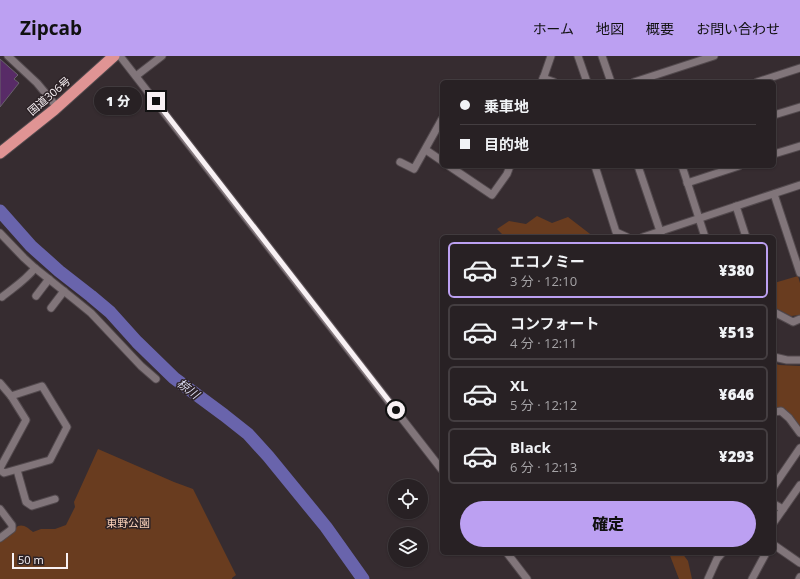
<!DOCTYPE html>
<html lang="ja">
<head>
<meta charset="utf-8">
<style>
  body { margin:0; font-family:"Open Sans","Noto Sans JP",sans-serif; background:#342e31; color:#f1f3f6; height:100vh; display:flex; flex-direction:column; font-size:15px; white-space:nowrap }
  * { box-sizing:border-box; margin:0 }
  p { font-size:13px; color:#a5a3a6 }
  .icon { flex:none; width:22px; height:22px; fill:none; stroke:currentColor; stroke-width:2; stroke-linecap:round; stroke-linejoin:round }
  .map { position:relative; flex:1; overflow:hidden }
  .sheet { position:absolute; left:440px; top:179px; width:336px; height:320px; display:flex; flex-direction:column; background:#282124; border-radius:6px; box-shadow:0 1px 3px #0004,0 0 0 1px #443e41 }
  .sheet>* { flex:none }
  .banner { position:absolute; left:440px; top:24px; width:336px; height:88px; border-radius:6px; box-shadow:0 1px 3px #0004,0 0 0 1px #443e41; display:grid; align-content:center; height:88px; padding:0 20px; background:#282124 }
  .buttons { position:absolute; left:388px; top:423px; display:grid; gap:8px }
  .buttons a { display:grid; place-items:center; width:40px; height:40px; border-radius:50%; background:#282124; box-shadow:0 1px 3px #0004,0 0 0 1px #443e41; font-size:20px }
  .scale { position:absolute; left:12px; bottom:10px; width:56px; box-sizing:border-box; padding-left:4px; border:2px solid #f8f1f4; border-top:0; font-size:11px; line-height:14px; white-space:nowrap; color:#f8f1f4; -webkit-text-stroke:3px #2c2226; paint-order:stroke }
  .end { position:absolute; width:18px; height:18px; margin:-9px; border:5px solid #f8f1f4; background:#111; box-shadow:0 0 0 2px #111 }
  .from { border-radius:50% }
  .bubble { position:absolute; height:28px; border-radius:14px; background:#282124; box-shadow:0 1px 3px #0004,0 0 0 1px #443e41; font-size:13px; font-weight:800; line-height:28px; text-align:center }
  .banner b { display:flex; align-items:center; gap:14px; height:38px; font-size:15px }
  .banner b+b { border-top:1px solid #443e41 }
  .banner i { width:10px; height:10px; background:#f1f3f6 }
  ul { padding:7px 0 0; list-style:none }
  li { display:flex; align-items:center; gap:12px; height:56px; margin:0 8px 6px; padding:0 12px; border:2px solid #443e41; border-radius:6px }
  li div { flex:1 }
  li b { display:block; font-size:15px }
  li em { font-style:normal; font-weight:800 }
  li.on { border-color:#bca0f2 }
  li>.icon { width:36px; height:36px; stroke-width:1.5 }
  .cta { display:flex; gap:8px; margin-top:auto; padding:8px 20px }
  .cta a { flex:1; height:46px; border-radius:24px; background:#bca0f2; color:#111; font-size:16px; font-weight:800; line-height:46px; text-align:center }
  header { display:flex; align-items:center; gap:24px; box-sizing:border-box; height:56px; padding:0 20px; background:#bca0f2; color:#111 }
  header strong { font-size:19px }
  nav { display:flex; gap:22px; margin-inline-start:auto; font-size:14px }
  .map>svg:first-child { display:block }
  .green { fill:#693c1f }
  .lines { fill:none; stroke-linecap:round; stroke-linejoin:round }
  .river { stroke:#6964ac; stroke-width:13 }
  .building { fill:#582b67; stroke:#69626c }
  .minor-casing { stroke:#52494d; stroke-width:9 }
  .trunk-casing { stroke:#52494d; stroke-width:13 }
  .minor { stroke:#81757a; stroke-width:7 }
  .trunk { stroke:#e09494; stroke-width:11 }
  .route { stroke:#f8f1f4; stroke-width:5 }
  .labels { text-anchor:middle; stroke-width:3; stroke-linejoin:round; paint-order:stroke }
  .street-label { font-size:11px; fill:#f8f1f4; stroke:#2c2226 }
  .park-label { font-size:11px; fill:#f9d0b8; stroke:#2c2226 }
  .water-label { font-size:12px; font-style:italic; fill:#dcdcf1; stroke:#2c2226 }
</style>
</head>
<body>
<header>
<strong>Zipcab</strong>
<nav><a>ホーム</a><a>地図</a><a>概要</a><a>お問い合わせ</a></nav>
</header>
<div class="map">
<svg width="800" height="523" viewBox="0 0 800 523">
  <rect width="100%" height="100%" fill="#362c30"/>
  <g class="green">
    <path d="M537,160L552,167L568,161L594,181H505L497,173L509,165L526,168Z"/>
    <path d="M798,220L800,227V259L791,260L774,251V227Z"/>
    <path d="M774,307L779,309L800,310V372L792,360L781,351L774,352Z"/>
    <path d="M98,393L174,426L193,433L236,519L232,522V523H0V485L18,470C24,468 28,472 33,476L41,473H55L66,469L75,451L74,446Z"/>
    <path d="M669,497H682L688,505L692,523H679Z"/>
  </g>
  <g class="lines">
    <path class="river" d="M0,155L31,190L59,215L91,240L110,256L137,286L174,322L224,359L248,378L268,400L326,471L363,523"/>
  </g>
  <path class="building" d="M0,3L18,19L14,23L19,27L0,51Z"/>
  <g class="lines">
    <g class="minor-casing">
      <g id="minor">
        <path d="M8,0L37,27L57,51"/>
        <path d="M120,0L442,414"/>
        <path d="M578,0L587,26"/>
        <path d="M602,0L611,26"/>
        <path d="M136,20L162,0"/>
        <path d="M543,22L554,26"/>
        <path d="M542,26L551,0"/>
        <path d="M634,26L714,0"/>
        <path d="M757,26L800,12"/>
        <path d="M774,59L800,51"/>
        <path d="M426,94L442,105"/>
        <path d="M774,98L800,90"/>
        <path d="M400,106L414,113L442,63"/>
        <path d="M449,110L492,139L507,118L510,110"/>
        <path d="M595,110L616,176L627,181"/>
        <path d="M638,110L662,181"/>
        <path d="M682,110L705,181"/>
        <path d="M687,127L739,110"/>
        <path d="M774,138L800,217"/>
        <path d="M736,150L746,181"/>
        <path d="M0,177L24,202L35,212L75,244L91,257L141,310L156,323"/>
        <path d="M643,181L800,129"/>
        <path d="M36,240L49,223"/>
        <path d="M2,241C13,232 26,224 35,212"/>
        <path d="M51,252L64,235"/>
        <path d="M774,256L793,266L800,263"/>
        <path d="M774,301L787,304H800"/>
        <path d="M0,327L11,340L26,364L0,412"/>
        <path d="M774,356L781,355L789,362L800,377"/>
        <path d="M0,414L4,417L50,404L67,371L42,330L11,340"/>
        <path d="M17,414L26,446L32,450L55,443"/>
        <path d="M774,430L800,392"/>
        <path d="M774,448L783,453"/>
        <path d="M0,453L12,469V473L0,482"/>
        <path d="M774,466L800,429"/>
        <path d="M774,489L800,507"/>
        <path d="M507,497L527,523"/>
        <path d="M708,523L717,503L722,497"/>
        <path d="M752,523L766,497"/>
        <path d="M799,523L800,521"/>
      </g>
    </g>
    <g class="trunk-casing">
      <path id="trunk" d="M0,97L54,54L114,0"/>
    </g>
    <use href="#minor" class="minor"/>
    <use href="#trunk" class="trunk"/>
  </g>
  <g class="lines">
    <path class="route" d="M156,45L396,354"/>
  </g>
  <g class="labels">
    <g class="street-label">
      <text transform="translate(49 40) rotate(-41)" y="4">国道306号</text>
    </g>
    <g class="park-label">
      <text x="128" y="471">東野公園</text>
    </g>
    <g class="water-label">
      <text transform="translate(188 333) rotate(37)" y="4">椋川</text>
    </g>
  </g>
</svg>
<div class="buttons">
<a><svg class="icon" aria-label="locate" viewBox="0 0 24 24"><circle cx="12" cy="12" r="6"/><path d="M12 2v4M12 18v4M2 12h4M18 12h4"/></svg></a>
<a><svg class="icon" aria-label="layers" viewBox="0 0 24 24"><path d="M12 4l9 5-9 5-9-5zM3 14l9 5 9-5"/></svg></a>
</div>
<div class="scale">50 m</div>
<i class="end from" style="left:396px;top:354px"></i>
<i class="end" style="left:156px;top:45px"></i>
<div class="bubble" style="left:94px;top:31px;width:48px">1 分</div>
<div class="banner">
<b><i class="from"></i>乗車地</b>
<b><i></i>目的地</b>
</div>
<section class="sheet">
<ul>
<li class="on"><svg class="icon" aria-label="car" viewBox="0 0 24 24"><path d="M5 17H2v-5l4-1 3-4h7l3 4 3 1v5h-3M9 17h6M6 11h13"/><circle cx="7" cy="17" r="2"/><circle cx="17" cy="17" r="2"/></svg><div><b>エコノミー</b><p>3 分 · 12:10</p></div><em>¥380</em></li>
<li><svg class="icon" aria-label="car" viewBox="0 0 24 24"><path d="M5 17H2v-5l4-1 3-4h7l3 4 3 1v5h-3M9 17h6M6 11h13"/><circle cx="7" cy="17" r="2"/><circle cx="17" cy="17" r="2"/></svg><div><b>コンフォート</b><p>4 分 · 12:11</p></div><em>¥513</em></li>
<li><svg class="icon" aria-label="car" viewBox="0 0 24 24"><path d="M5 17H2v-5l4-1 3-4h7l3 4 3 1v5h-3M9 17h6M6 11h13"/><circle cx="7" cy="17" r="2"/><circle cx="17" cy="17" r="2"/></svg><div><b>XL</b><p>5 分 · 12:12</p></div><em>¥646</em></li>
<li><svg class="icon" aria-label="car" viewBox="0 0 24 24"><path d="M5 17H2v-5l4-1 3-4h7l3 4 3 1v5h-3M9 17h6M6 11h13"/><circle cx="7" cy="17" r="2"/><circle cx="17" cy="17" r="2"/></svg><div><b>Black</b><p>6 分 · 12:13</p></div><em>¥293</em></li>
</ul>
<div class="cta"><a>確定</a></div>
</section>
</div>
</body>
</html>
